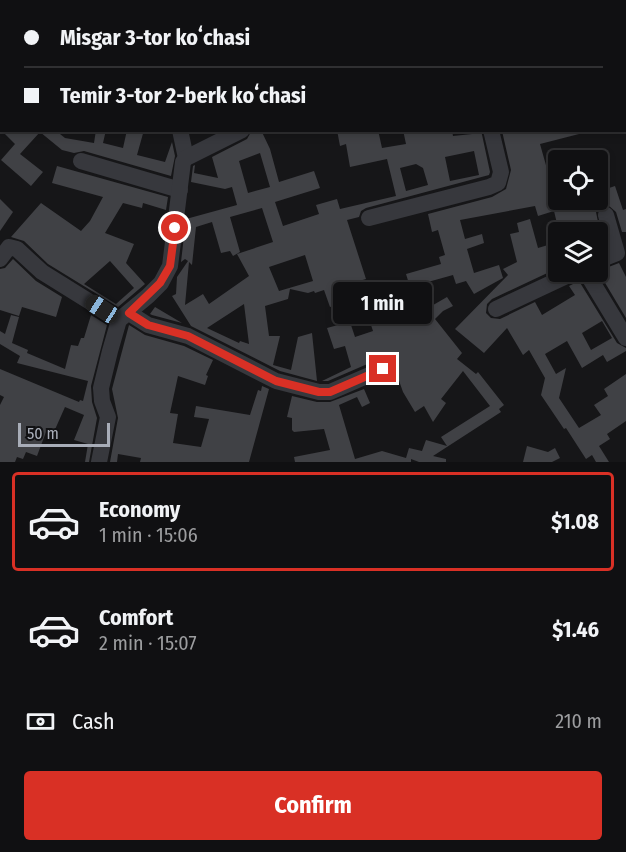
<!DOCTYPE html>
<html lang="en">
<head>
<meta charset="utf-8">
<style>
  body { margin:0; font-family:"Fira Sans Condensed",sans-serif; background:#19191b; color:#f1f3f6; height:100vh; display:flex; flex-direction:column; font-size:22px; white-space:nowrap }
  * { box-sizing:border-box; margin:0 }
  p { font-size:20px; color:#9c9d9f }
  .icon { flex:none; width:33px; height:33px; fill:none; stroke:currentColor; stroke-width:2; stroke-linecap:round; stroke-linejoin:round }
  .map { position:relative; height:462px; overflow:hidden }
  .side { display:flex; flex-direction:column; background:#101012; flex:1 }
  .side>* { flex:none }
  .banner { position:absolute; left:0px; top:0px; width:627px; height:132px; box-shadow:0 3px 9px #0003,0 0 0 2px #303032; display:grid; align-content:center; height:132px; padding:0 24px; background:#101012 }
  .buttons { position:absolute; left:548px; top:150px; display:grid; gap:12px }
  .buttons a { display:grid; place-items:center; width:60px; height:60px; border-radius:6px; background:#101012; box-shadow:0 3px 9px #0003,0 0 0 2px #303032; font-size:30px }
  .scale { position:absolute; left:18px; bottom:15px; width:92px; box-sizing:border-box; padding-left:6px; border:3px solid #a8adb8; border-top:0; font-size:16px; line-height:21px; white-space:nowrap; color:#a8adb8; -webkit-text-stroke:4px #111113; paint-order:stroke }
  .end { position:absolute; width:27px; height:27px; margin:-14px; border:8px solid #d93025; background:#fff; box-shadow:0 0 0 3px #fff }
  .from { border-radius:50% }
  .bubble { position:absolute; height:42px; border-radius:6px; background:#101012; box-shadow:0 3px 9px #0003,0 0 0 2px #303032; font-size:20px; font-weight:700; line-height:42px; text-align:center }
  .car { position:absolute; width:18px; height:36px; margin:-18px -9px; border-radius:8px; box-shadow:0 0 4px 2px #0007; background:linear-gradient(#222 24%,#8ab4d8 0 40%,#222 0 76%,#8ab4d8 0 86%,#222 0) }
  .banner b { display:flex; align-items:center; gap:21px; height:57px; font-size:22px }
  .banner b+b { border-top:2px solid #303032 }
  .banner i { width:15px; height:15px; background:#f1f3f6 }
  ul { padding:10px 0 0; list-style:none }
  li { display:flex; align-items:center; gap:18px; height:99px; margin:0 12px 9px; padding:0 12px; border:3px solid transparent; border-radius:6px }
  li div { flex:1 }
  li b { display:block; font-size:22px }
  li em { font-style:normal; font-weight:700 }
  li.current { border-color:#d93025 }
  li>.icon { width:54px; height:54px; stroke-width:1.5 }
  .pay { display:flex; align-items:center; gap:15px; height:66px; padding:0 24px; font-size:22px }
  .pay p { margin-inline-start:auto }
  .action { display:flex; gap:12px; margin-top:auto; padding:12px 24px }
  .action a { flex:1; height:69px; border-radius:6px; background:#d93025; color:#fff; font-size:24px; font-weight:700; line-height:69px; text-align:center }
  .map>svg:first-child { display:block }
  .building { fill:#404145; fill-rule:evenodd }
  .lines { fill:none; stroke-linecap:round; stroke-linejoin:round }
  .minor { stroke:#37383d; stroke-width:16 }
  .route { stroke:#d93025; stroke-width:8 }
</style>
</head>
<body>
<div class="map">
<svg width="626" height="462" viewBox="0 0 626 462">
  <rect width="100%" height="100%" fill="#161618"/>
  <g class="building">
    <path d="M1,130H55L65,138L94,143L96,130H106L103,143L123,148L127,130H144L137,155L165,162L172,142L175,156L171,176L84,151L74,153L62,150L40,132L20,154L43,172L31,186L1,160L15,144Z"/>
    <path d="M252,130H261L270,149L279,182L314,171L320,188L275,202L283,226L319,214L316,205L337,199L340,209L396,196L387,159L350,167L346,144L340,146L337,130H378L382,148L406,144L403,130H452L453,136L472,134V130H481L490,172L489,175L366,208L361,211L359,217L347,220L366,279L335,288L340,304L330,307L324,290L315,293L314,291L308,293L290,289L288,299L265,306L269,336H280L273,365L291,370L298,337L312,333L317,381L280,371L191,326L172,296L176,294L177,277L188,261L185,259L181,262L186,219L237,205L232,187L225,189L191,182L193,166L195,165L194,173L218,178L212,157L247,139ZM474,151L479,175L450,181L445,157ZM260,153L270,187L248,193L239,161ZM416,164L423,168L428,185L406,191L400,168ZM262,208L273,242L237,254L249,276L209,304L203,294L185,305L189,262L192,265L196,227L212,222L221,253L230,251L233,256L240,252L230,217ZM305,255L313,281L279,291L269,267ZM244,304L249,344L240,341L239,343L207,328Z"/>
    <path d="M578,130L579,134L540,144L551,183L558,181V200H597V192L615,186L623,210L626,209V232H622L616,212L608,205H603L596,212L600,232H559L554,211L538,216L535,206L460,220L465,239L482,234L484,243L467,249L474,273L499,265L503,278L474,294L466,281L456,284L453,275L410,287L406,274L441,264L439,257L445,255L438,230L432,232L428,214L492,197L506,189L511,170L502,131Z"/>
    <path d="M57,166L168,197L166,210L143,203L142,208L123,203L105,233L134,244L126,263L145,284L118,307L48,264L24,241L11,237L41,203L81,231L90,221L103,197L52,183ZM110,261L134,288L116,304L84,284Z"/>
    <path d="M0,199L13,212L0,231Z"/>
    <path d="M530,219L538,248L558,242V268L492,299L487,304L486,313L491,318L500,319L535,302L542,315L575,295L569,286L579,281L617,343L626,348V351L607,362L603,355L582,368L567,341L545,354L556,374L566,368L559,398L579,428L601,415L594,405L608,396L604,389L626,374V421L607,434L610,439L599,446L609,462H596L592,455L586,459L566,428L564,429L541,395L545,378L529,350L523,355L507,328L484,353L455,329L508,275L503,269L517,262L510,234L519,232L517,223ZM602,321L612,338L591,350L582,333Z"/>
    <path d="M13,259L36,281L62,297L56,317L22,307L19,316L0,310V269L5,268Z"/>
    <path d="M619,263L626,277V318L598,271Z"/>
    <path d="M402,295L409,319L447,297L453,306L443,311L435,319L462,353L457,359L476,374L478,372L504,405L499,409L501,412L433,456L446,459V462H419L411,459V462H295L294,457L330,450L324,429L294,432L292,430V418L287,417L292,396L317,402H330L364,389L370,403L362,407L357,397L339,405L355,459L382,451L406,458L409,448L422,451L426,440L447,446L441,437L490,406L463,371L441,399L446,403L433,422L424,406L415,412L403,392L392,361L385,359H379L328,381H322L351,367L345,346L334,349L327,328L338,325L333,311L373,298L375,304ZM366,310L373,331L355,337L348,316Z"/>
    <path d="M155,307L182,323L152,315L150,314Z"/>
    <path d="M11,315L19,317L12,343L28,350L27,353L65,369L71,345L78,346L81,338H84L91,315L107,325L91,386L92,402L97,418L89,462H85L88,444L74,440L84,415L65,407L53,434L46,432L37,456L26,452L23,459L17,457L15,462H0V405L4,397L0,395V369L79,402L80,400L83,401L88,381L17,363L20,356L0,344V331L5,334Z"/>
    <path d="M129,325L145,335L184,346L213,360L206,375L208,376L205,385L178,376L170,413L178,414L173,443L201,447L209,419L194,417L196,406L250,415L258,390L261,391L262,386L269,389L249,462H140L141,458L118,454L117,462H110L118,418L112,389Z"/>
    <path d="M527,446L548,452L555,448L560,458L552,462H523Z"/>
  </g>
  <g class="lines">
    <g class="minor">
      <path d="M72,0L75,2"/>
      <path d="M360,0V2"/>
      <path d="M539,0V2"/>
      <path d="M36,2V0"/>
      <path d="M0,42L2,41"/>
      <path d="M626,67V66"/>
      <path d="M180,130L186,158"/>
      <path d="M81,161L180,190"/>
      <path d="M369,218L489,187L498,183L501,172L491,130"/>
      <path d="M0,259L9,247L17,249L42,272L119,320"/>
      <path d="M597,261L617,253L606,215"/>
      <path d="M586,272L626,338"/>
      <path d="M496,309L575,272"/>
      <path d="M129,313L148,325L188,336L276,381L319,392H330L383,369"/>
      <path d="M99,462L108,417L102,401L101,388L110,351L119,320L148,296L161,283L170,266L183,162L186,158L242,130"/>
    </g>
  </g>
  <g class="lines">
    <path class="route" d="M175,228L170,266L160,283L129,313L148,325L188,336L276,381L319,392H330L383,369"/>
  </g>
</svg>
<div class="buttons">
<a><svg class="icon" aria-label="locate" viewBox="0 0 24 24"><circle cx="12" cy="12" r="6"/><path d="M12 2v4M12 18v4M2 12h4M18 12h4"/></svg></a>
<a><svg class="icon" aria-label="layers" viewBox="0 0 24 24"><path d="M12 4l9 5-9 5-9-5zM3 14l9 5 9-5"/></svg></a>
</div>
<div class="scale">50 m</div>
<i class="end from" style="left:175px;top:228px"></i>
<i class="end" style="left:383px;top:369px"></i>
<div class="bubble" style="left:333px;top:282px;width:99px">1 min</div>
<i class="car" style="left:102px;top:309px;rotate:303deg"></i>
<div class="banner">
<b><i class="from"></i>Misgar 3-tor koʻchasi</b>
<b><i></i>Temir 3-tor 2-berk koʻchasi</b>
</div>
</div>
<section class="side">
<ul>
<li class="current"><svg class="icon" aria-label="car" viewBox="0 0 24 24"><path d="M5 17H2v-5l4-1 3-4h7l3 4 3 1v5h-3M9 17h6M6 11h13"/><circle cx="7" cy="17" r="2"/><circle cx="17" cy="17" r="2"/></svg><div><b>Economy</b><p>1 min · 15:06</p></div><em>$1.08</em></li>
<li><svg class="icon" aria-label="car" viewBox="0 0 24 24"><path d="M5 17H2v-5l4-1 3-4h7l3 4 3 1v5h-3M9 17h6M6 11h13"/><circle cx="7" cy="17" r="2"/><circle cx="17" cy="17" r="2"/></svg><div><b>Comfort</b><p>2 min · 15:07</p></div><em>$1.46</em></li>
</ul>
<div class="pay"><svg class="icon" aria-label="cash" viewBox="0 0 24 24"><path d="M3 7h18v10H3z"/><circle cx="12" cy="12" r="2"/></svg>Cash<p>210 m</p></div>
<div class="action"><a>Confirm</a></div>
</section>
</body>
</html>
